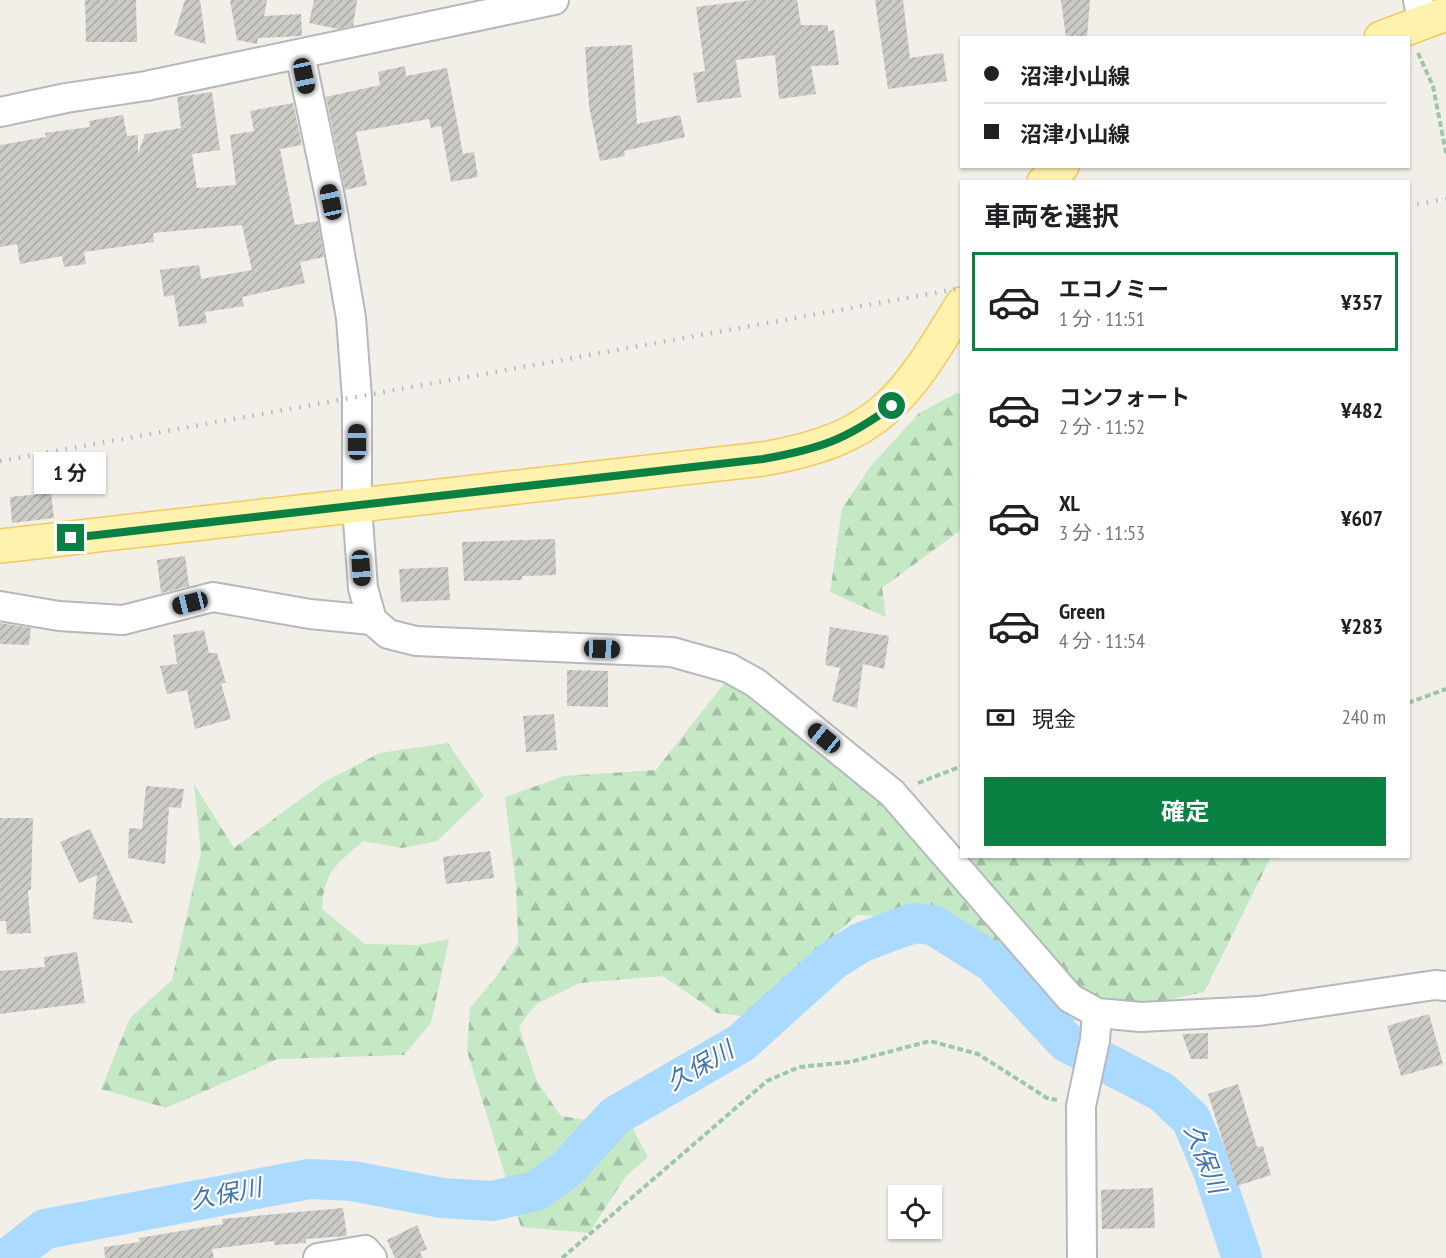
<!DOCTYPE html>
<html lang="ja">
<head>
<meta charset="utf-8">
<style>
  body { margin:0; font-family:"PT Sans Narrow","Noto Sans JP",sans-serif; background:#f6f6f6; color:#202124; height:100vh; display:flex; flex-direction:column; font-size:22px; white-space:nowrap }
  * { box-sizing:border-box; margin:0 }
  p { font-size:20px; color:#757577 }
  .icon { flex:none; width:33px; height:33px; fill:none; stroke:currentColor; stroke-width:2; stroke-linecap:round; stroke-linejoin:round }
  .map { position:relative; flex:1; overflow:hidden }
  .panel { position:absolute; left:960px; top:180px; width:450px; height:678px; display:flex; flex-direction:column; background:#fff; border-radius:0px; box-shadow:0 2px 4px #0004 }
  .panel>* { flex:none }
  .guide { position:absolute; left:960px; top:36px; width:450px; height:132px; border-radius:0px; box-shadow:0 2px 4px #0004; display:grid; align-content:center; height:132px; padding:0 24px; background:#fff }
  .fabs { position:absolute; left:888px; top:1185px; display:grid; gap:12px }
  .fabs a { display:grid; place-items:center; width:54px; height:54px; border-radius:0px; background:#fff; box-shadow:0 2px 4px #0004; font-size:30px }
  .end { position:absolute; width:27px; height:27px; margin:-14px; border:8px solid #0b8043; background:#fff; box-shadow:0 0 0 3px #fff }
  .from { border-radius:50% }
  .bubble { position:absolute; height:42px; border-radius:0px; background:#fff; box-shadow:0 2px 4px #0004; font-size:20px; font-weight:700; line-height:42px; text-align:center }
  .car { position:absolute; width:18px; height:36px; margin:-18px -9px; border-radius:8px; box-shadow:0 0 4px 2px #0007; background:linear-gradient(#222 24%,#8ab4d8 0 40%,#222 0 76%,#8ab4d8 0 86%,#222 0) }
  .guide b { display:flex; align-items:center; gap:21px; height:57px; font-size:22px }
  .guide b+b { border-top:2px solid #e0e0e0 }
  .guide i { width:15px; height:15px; background:#202124 }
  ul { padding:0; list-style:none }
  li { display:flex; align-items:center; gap:18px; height:99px; margin:0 12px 9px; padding:0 12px; border:3px solid transparent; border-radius:0px }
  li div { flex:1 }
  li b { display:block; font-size:22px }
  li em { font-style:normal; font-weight:700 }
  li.active { border-color:#0b8043 }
  li>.icon { width:54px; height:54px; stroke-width:1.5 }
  h2 { padding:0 24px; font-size:27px; line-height:72px }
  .pay { display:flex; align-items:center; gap:15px; height:66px; padding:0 24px; font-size:22px }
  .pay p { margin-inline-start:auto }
  .cta { display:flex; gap:12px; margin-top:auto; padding:12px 24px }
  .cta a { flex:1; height:69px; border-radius:0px; background:#0b8043; color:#fff; font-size:24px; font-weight:700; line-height:69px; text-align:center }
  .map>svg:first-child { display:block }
  .forest { fill:url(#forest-firs) }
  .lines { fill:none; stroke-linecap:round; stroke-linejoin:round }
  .river { stroke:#aadaff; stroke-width:40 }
  .building { fill:url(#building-hatch) }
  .minor-casing { stroke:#b5b8bc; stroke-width:32 }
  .major-casing { stroke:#f2c960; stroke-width:36 }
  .path { stroke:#9cc7a9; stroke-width:4; stroke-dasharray:6 3; stroke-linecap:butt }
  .minor { stroke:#fff; stroke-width:28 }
  .major { stroke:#fff2af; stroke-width:33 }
  .rail { stroke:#b6b7b8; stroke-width:4.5; stroke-dasharray:1.5 8; stroke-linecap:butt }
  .route { stroke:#0b8043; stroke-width:8 }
  .labels { text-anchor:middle; stroke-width:4.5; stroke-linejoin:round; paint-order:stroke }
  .water-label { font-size:24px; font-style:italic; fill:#4174aa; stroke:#fff }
</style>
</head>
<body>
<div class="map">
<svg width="1446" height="1258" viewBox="0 0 1446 1258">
  <defs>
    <pattern id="forest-firs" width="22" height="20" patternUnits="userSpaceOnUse" patternTransform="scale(1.5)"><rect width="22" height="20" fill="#c5e8c5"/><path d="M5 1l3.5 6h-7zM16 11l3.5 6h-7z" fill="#a3c0a4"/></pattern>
    <pattern id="building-hatch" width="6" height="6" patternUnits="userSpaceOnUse" patternTransform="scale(1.5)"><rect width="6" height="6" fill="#cccac5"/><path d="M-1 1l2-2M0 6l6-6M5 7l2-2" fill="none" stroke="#a9a8a4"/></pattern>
  </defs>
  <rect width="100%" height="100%" fill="#f1efe8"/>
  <g class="forest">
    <path d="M957,393L962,395L961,530L882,588L886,617L830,592L842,509L870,467L919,413Z"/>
    <path d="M734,671L954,865L968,856L1271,857L1204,992L1069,1022L918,917L857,915L743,1016L717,1013L663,976L580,983L536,1004L519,1026L537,1081L561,1116L632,1127L648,1157L626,1176L589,1233L521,1227L467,1051L470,1008L497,976L518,943L516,886L505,797L564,776L656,770Z"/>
    <path d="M448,743L484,796L437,841L402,848L363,841C335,866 324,871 322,909L365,944L418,945L449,939L431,1023L404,1055L278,1059L166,1108L101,1089L130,1018L172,980L201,853L194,784L234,848L324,782L380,753Z"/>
  </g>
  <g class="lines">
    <path class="river" d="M8,1258L45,1229L309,1179L352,1181L442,1198L492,1201L536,1191L567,1169L615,1116L741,1043L833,960L860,943L894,930L914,923L933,925L992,962L1066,1042L1162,1092L1191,1119L1213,1171L1242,1258"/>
  </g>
  <g class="building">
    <path d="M85,0H136L137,42H86Z"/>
    <path d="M185,0H200L206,44L174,35Z"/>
    <path d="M230,0H267L264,16L301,14L302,36L258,38L257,44L237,40Z"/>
    <path d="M314,0H357L353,26L338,29L309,23Z"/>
    <path d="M751,0H797L801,25H828V31L834,30L839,65L811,66L816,94L779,99L775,55L736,60L741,97L697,103L693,73L705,71L696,7Z"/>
    <path d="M875,0H903L910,58L943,53L947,81L888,89Z"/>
    <path d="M1061,0H1090L1087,38H1066Z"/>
    <path d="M632,45L637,124L680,115L685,137L624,151L625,156L600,161L589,106L585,47Z"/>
    <path d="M405,66L406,76L447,68L463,154L474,152L478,177L451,182L441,126L431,128L429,119L356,132L367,185L345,190L326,97L380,85L378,72Z"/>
    <path d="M212,92L220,150L192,154L197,188L236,185L230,135L254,131L250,111L293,103L302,145L280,149L295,225L318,221L324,257L300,262L305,283L242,297L244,306L205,312L207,323L179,327L174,295L164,297L160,270L199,265L201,279L252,270L242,225L153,233L154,242L84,252L86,264L64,267L62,256L20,264L17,244L0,247V145L46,137L45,133L90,127L89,121L123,115L127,136L138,135V154L145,134L181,128L177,97Z"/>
    <path d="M51,493L54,518L12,523L10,497Z"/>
    <path d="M555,539L556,575L522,576V580L464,581L462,542Z"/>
    <path d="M185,556L189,586L161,593L157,560Z"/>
    <path d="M448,567L450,600L401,602L399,569Z"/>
    <path d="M0,623L31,628L29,645L0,644Z"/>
    <path d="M830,627L889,636L884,669L863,664L857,708L832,701L840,668L825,665Z"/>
    <path d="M204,630L209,653H217L226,683H221L231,719L195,729L187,690L167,694L160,666L177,664L173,635Z"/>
    <path d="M567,670L608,671V707L567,706Z"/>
    <path d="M554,714L557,750L526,752L523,716Z"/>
    <path d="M146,786L184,789L181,808L169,807L165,864L128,858L129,828L142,829Z"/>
    <path d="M0,818H33L31,890H28L31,933L7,934L6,921H0Z"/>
    <path d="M90,829L109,870L133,923L93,919L97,875L79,883L60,842Z"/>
    <path d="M490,851L494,878L446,884L443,857Z"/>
    <path d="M77,952L85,1003L0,1014V971L45,967L44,957Z"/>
    <path d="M1429,1014L1443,1064L1401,1076L1387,1026Z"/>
    <path d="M1208,1033V1059H1191L1182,1034Z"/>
    <path d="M1238,1084L1257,1147L1263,1146L1271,1175L1237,1186L1208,1094Z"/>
    <path d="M1153,1188L1155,1228L1102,1229L1101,1190Z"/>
    <path d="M343,1208L347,1236L306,1239V1243L274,1245V1241L212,1249L214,1258H105L104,1247L140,1242L139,1238L223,1224L222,1219Z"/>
    <path d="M417,1225L427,1249L420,1252L423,1258H395L387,1240Z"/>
  </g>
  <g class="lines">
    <g class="minor-casing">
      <g id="minor">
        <path d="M1418,0L1423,23"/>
        <path d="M300,54L331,202L351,318L357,398V507L363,588L372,620L388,634L416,641L672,652L729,668L756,683L892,793L1070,998L1097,1013L1141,1017L1259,1011L1435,985L1446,986"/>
        <path d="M0,112L66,98L146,86L554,0"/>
        <path d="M0,606L59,616L123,620L213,597L310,614L372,620"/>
        <path d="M318,1258L365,1250L372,1258"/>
        <path d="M1082,1258L1081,1106L1095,1040L1097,1013"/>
      </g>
    </g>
    <g class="major-casing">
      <g id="major">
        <path d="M1381,38L1446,14"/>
        <path d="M1044,182L1062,166"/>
        <path d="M0,546L763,459C879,439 904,400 962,304"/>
      </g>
    </g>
    <g class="path">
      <path d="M1418,53L1433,86L1446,153"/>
      <path d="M1408,703L1446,689"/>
      <path d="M918,783L962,766"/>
      <path d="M562,1258L767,1081L799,1067L850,1062L930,1041L978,1054L1047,1098L1057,1100"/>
    </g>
    <use href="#minor" class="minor"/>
    <use href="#major" class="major"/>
    <g class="rail">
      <path d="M1408,206L1446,199"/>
      <path d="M0,461L962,288"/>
    </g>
  </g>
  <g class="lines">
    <path class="route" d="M71,538L763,459C819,449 846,440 892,406"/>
  </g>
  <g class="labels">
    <g class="water-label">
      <text transform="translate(700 1066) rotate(-30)" y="8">久保川</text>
      <text transform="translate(1205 1159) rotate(68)" y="8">久保川</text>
      <text transform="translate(226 1194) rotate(-11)" y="8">久保川</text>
    </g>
  </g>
</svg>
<div class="fabs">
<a><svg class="icon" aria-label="locate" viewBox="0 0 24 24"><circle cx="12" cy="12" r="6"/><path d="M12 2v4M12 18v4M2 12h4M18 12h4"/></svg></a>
</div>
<i class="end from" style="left:892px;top:406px"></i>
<i class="end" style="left:71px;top:538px"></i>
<div class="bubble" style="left:34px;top:452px;width:72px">1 分</div>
<i class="car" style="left:304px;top:76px;rotate:168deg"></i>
<i class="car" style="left:331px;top:202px;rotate:348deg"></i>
<i class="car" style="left:357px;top:442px;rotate:0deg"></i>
<i class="car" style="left:361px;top:568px;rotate:176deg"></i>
<i class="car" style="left:190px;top:603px;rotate:256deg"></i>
<i class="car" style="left:602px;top:649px;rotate:92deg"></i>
<i class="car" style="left:824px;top:738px;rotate:309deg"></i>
<div class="guide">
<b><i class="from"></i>沼津小山線</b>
<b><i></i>沼津小山線</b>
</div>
<section class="panel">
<h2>車両を選択</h2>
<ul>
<li class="active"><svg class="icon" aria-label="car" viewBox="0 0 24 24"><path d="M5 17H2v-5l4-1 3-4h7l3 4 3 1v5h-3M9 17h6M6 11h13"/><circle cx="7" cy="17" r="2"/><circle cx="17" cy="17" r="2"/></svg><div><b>エコノミー</b><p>1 分 · 11:51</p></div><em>¥357</em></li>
<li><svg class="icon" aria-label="car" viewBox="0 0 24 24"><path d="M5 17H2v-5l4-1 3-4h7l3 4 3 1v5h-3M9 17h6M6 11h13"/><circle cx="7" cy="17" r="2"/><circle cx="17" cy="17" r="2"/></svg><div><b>コンフォート</b><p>2 分 · 11:52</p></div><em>¥482</em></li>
<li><svg class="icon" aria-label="car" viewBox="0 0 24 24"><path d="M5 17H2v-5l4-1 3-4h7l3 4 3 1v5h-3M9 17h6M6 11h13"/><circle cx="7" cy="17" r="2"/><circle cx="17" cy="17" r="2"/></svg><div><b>XL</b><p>3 分 · 11:53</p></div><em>¥607</em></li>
<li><svg class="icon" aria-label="car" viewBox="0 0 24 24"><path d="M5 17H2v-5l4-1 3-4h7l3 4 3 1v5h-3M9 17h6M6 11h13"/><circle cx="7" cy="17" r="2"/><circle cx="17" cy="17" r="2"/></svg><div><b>Green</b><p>4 分 · 11:54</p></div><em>¥283</em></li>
</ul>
<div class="pay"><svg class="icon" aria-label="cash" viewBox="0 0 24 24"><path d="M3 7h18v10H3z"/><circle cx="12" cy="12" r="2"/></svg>現金<p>240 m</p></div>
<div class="cta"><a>確定</a></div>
</section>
</div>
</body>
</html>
